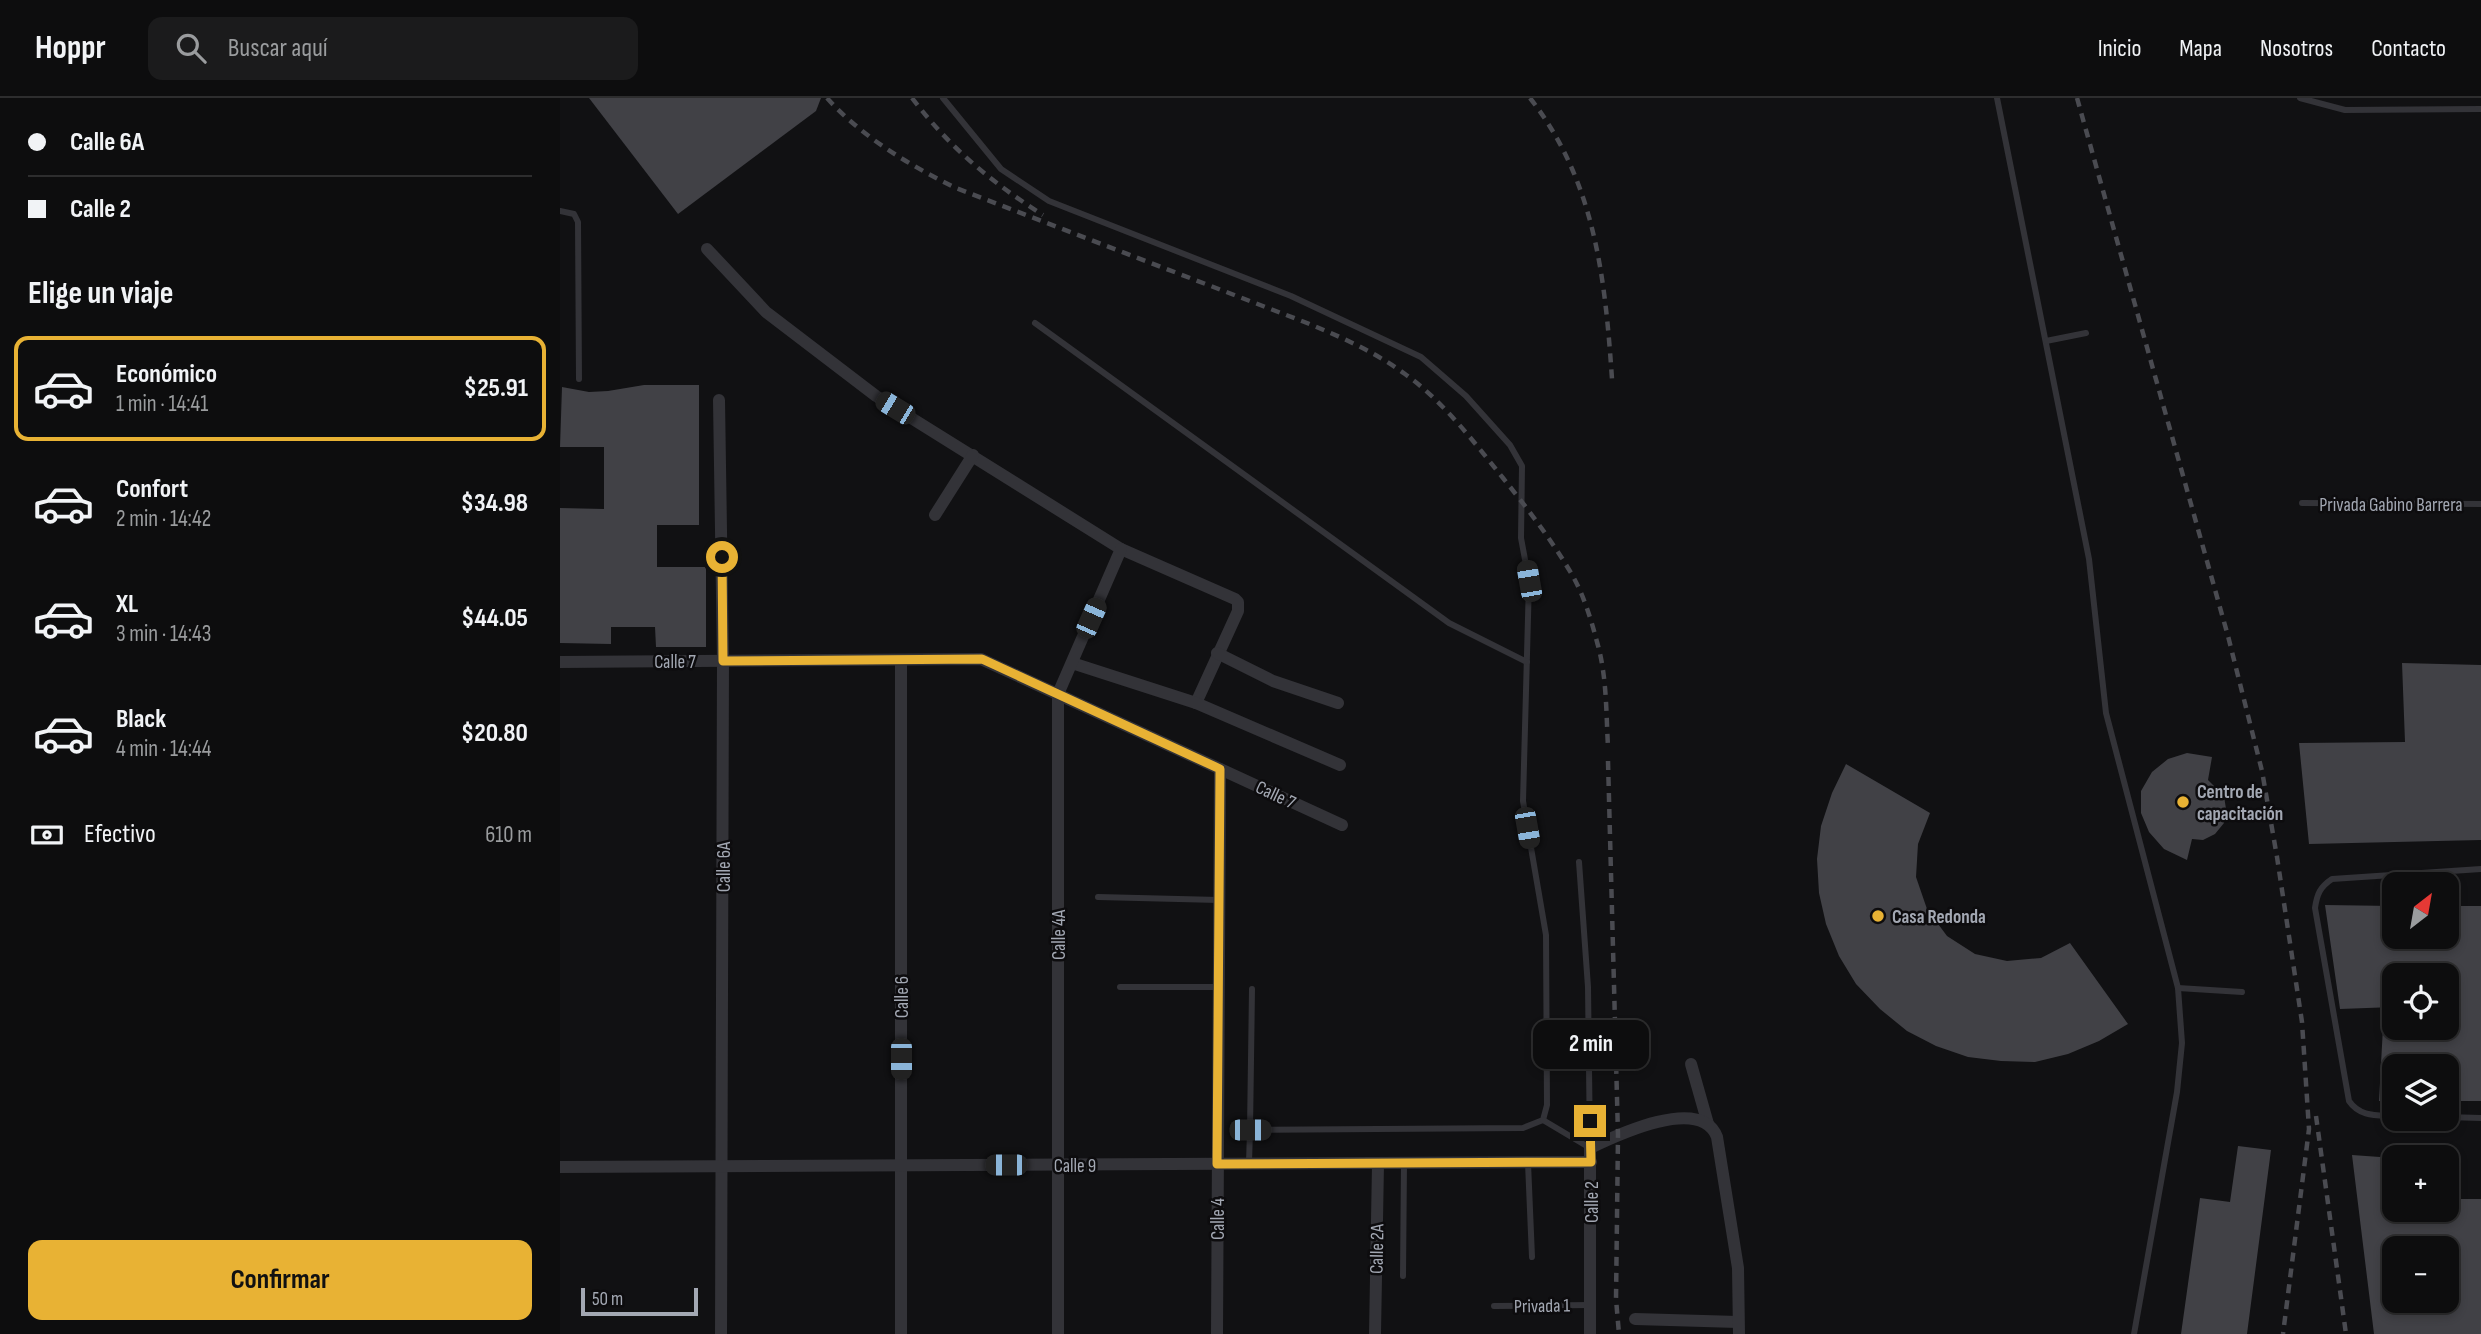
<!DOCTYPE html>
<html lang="es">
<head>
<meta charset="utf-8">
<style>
  body { margin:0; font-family:"Sofia Sans Condensed",sans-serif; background:#1b1b1c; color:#f1f3f6; height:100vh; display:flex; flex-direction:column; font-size:26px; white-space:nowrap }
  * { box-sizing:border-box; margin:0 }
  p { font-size:23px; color:#9a9c9e }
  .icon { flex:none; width:38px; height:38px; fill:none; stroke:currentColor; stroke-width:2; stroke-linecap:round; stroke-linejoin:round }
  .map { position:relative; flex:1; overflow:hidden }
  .drawer { display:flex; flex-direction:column; background:#0d0d0e; width:560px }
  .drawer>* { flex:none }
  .guide { display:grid; align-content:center; height:154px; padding:0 28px; background:#0d0d0e }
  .needle { width:46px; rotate:31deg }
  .controls { position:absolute; left:1822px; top:774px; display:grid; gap:14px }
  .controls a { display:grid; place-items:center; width:77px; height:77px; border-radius:14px; background:#0d0d0e; box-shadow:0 4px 10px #0003,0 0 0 2px #2d2d2e; font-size:35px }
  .scale { position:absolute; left:21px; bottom:18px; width:117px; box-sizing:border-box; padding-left:7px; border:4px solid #a3a8b3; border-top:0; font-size:19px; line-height:24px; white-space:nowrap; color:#a3a8b3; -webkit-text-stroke:5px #0d0c0e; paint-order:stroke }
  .end { position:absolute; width:32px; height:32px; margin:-16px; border:9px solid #e8b234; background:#111; box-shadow:0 0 0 4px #111 }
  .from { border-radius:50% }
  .bubble { position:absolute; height:49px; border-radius:14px; background:#0d0d0e; box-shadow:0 4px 10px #0003,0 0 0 2px #2d2d2e; font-size:23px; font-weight:700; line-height:49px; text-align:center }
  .car { position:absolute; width:21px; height:42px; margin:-21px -10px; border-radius:9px; box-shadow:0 0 5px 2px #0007; background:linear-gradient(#222 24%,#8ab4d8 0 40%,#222 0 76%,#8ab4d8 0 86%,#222 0) }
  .guide b { display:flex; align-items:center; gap:24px; height:66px; font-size:26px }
  .guide b+b { border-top:2px solid #2d2d2e }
  .guide i { width:18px; height:18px; background:#f1f3f6 }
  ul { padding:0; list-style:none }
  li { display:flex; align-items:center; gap:21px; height:105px; margin:0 14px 10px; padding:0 14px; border:4px solid transparent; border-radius:14px }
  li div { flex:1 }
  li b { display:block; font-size:26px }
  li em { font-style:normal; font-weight:700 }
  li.active { border-color:#e8b234 }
  li>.icon { width:63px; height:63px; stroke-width:1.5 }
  h2 { padding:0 28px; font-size:32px; line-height:84px }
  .pay { display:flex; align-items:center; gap:18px; height:77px; padding:0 28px; font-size:26px }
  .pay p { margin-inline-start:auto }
  .primary-button { display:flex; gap:14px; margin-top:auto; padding:14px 28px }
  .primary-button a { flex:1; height:80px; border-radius:14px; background:#e8b234; color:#111; font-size:28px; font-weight:700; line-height:80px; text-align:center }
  header { display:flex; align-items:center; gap:42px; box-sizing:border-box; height:98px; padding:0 35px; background:#0d0d0e; border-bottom:2px solid #2d2d2e }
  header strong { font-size:33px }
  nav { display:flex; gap:38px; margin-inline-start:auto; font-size:24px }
  .search { width:490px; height:63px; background:#1b1b1c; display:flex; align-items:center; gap:18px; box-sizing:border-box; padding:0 24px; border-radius:14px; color:#9a9c9e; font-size:26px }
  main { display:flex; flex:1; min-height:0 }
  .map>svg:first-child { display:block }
  .building { fill:#414146; fill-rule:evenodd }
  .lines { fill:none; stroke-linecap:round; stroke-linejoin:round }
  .service { stroke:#333338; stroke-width:6 }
  .minor { stroke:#333338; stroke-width:12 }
  .rail { stroke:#4a4b51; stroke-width:4.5; stroke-dasharray:9 7; stroke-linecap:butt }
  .route { stroke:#e8b234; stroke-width:9 }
  .poi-dot { fill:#e8b234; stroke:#0d0c0e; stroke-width:2.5 }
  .labels { text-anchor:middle; stroke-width:5; stroke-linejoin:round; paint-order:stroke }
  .street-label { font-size:19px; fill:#a3a8b3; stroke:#0d0c0e }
  .poi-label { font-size:19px; font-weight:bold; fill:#a3a8b3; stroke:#0d0c0e; text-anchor:start }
</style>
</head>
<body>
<header>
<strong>Hoppr</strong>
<div class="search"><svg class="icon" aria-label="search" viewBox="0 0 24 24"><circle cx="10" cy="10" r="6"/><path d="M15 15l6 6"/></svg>Buscar aquí</div>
<nav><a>Inicio</a><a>Mapa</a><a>Nosotros</a><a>Contacto</a></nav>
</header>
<main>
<section class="drawer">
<div class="guide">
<b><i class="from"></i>Calle 6A</b>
<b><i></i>Calle 2</b>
</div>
<h2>Elige un viaje</h2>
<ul>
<li class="active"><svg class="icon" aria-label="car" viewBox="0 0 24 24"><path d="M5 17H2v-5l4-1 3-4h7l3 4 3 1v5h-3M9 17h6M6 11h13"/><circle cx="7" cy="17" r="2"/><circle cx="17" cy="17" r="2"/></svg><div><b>Económico</b><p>1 min · 14:41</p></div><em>$25.91</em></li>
<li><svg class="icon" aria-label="car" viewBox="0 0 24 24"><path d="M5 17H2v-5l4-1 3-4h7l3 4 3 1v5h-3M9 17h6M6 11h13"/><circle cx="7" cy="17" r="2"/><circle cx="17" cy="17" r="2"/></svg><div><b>Confort</b><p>2 min · 14:42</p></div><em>$34.98</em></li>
<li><svg class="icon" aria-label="car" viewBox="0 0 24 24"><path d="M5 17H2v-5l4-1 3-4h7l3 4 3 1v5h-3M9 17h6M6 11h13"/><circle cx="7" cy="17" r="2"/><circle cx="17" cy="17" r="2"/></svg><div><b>XL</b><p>3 min · 14:43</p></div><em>$44.05</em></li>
<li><svg class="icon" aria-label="car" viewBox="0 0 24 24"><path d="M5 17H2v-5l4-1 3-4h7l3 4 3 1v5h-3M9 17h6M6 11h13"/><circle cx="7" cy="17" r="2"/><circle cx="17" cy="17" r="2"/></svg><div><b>Black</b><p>4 min · 14:44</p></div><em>$20.80</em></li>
</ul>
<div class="pay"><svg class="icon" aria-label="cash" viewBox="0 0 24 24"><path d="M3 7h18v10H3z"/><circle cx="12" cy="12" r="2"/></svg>Efectivo<p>610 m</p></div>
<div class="primary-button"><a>Confirmar</a></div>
</section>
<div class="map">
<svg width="1921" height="1236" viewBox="0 0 1921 1236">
  <rect width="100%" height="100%" fill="#111113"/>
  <g class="building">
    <path d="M29,0H261L256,13L118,116Z"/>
    <path d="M84,287H139V427H97V469H146V549H96L95,529H51V546L0,545V410L44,411V349H0L2,289L29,294L48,293Z"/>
    <path d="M1842,565L1921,567V742L1749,746L1739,645L1845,644Z"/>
    <path d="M1627,655L1652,659L1648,682L1664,698L1666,711L1664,725L1655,736L1643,742L1632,741L1627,762L1604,751L1589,734L1581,715V693L1592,674L1608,661Z"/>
    <path d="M1286,666L1370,715L1358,746L1356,779L1367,811L1387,838L1415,856L1447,863L1481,860L1510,845L1568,926L1539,943L1508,956L1475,964L1441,963L1408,959L1376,948L1347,933L1320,911L1296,886L1279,858L1266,826L1259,795L1257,761L1261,728L1272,695Z"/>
    <path d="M1765,807L1834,808V838H1886V808H1921V1003H1886V968H1834V1003H1819L1823,929H1886V877H1834V909L1780,911Z"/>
    <path d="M1678,1048L1711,1052L1687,1236H1621L1640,1100L1670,1104Z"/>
    <path d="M1792,1057L1834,1060V1111H1886V1101H1921V1236H1814ZM1834,1150H1886V1202H1834Z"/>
  </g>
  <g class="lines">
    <g class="service">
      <path d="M383,0L441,71L489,103L731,198L861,259L906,298L950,347L962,368L961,440L969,483L963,703L986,837L987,1007L983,1022L963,1030L690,1032L692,891"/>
      <path d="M1437,0L1529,461L1546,615L1618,890L1622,945L1617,994L1574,1236"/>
      <path d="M1740,0L1785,12L1921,11"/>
      <path d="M0,113L14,116L18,124L19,281"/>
      <path d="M475,225L889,525L967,564"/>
      <path d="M1486,243L1526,235"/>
      <path d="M1742,405L1921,406"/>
      <path d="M1019,764L1028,889L1030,1049"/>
      <path d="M538,799L659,802"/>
      <path d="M560,889H659"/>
      <path d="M1618,890L1682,894"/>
      <path d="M1834,1018C1816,1017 1800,1019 1789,1003L1755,810C1757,796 1760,789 1772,781L1921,771"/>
      <path d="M1886,1019L1921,1020"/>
      <path d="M983,1022L1030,1050"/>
      <path d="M689,1065L690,1032"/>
      <path d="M968,1065L972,1159"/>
      <path d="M843,1178L844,1065"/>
      <path d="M934,1208L1030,1207"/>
    </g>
    <g class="minor">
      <path d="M147,151L206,214L316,298L561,451L675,501L678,504V513L636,605"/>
      <path d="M159,302L163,563L161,1236"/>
      <path d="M375,417L413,357"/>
      <path d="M657,555L713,583L778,605"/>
      <path d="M341,562V1236"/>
      <path d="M0,564L421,561L782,727"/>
      <path d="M512,565L636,605L780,667"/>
      <path d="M1131,966L1148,1026"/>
      <path d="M0,1069L1031,1064"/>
      <path d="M1075,1221L1178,1224"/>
      <path d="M498,1236V596L561,451"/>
      <path d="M657,1236L660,671"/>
      <path d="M815,1236L818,1066"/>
      <path d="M1030,1236V1050C1057,1037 1141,997 1157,1039L1178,1170L1179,1236"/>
    </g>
    <g class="rail">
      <path d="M267,0C302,39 349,67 396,90L747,225C781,239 815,254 845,276C884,304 913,343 943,380C967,410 991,441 1011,475C1023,495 1031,521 1037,544C1047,578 1046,614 1048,649"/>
      <path d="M352,0C390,50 431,84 483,117"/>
      <path d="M970,0C1035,83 1045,179 1052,281"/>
      <path d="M1517,0L1668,538L1702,673L1717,759L1742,924L1749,1031L1723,1236"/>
      <path d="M1048,663L1058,1037L1056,1201L1059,1236"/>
      <path d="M1756,1018L1786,1236"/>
    </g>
  </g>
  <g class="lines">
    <path class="route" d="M162,459L163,563L422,561L660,671L657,1066L1031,1064L1030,1023"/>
  </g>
  <g class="poi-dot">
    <circle cx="1623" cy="704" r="7"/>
    <circle cx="1318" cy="818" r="7"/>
  </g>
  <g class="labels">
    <g class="street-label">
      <text x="1831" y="413">Privada Gabino Barrera</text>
      <text x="115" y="570">Calle 7</text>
      <text transform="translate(716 696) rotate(25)" y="7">Calle 7</text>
      <text transform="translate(163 769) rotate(-90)" y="7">Calle 6A</text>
      <text transform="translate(498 837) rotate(-90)" y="7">Calle 4A</text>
      <text transform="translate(341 899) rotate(-90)" y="7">Calle 6</text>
      <text x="515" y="1074">Calle 9</text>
      <text transform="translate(1031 1104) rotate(-90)" y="7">Calle 2</text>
      <text transform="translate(657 1121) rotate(-90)" y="7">Calle 4</text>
      <text transform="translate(816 1151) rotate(-89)" y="7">Calle 2A</text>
      <text transform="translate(982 1207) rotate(-1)" y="7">Privada 1</text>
    </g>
    <g class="poi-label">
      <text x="1637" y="700">Centro de<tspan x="1637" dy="22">capacitación</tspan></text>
      <text x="1332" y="825">Casa Redonda</text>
    </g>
  </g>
</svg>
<div class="controls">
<a><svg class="needle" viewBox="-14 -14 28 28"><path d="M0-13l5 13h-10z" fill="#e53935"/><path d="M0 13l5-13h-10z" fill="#9a9c9e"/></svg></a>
<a><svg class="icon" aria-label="locate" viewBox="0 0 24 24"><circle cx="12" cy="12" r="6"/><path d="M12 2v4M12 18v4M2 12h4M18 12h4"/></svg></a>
<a><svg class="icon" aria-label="layers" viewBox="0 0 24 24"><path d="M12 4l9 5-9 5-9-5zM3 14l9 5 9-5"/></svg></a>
<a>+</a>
<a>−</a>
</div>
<div class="scale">50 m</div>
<i class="end from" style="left:162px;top:459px"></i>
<i class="end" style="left:1030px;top:1023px"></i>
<div class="bubble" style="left:973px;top:922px;width:116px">2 min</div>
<i class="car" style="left:335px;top:310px;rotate:301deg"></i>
<i class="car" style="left:969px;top:483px;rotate:350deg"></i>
<i class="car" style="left:531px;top:520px;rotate:24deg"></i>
<i class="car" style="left:967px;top:730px;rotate:170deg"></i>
<i class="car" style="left:341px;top:961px;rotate:180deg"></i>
<i class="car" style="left:690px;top:1032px;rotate:90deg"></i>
<i class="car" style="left:446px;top:1067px;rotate:270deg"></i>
</div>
</main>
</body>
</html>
